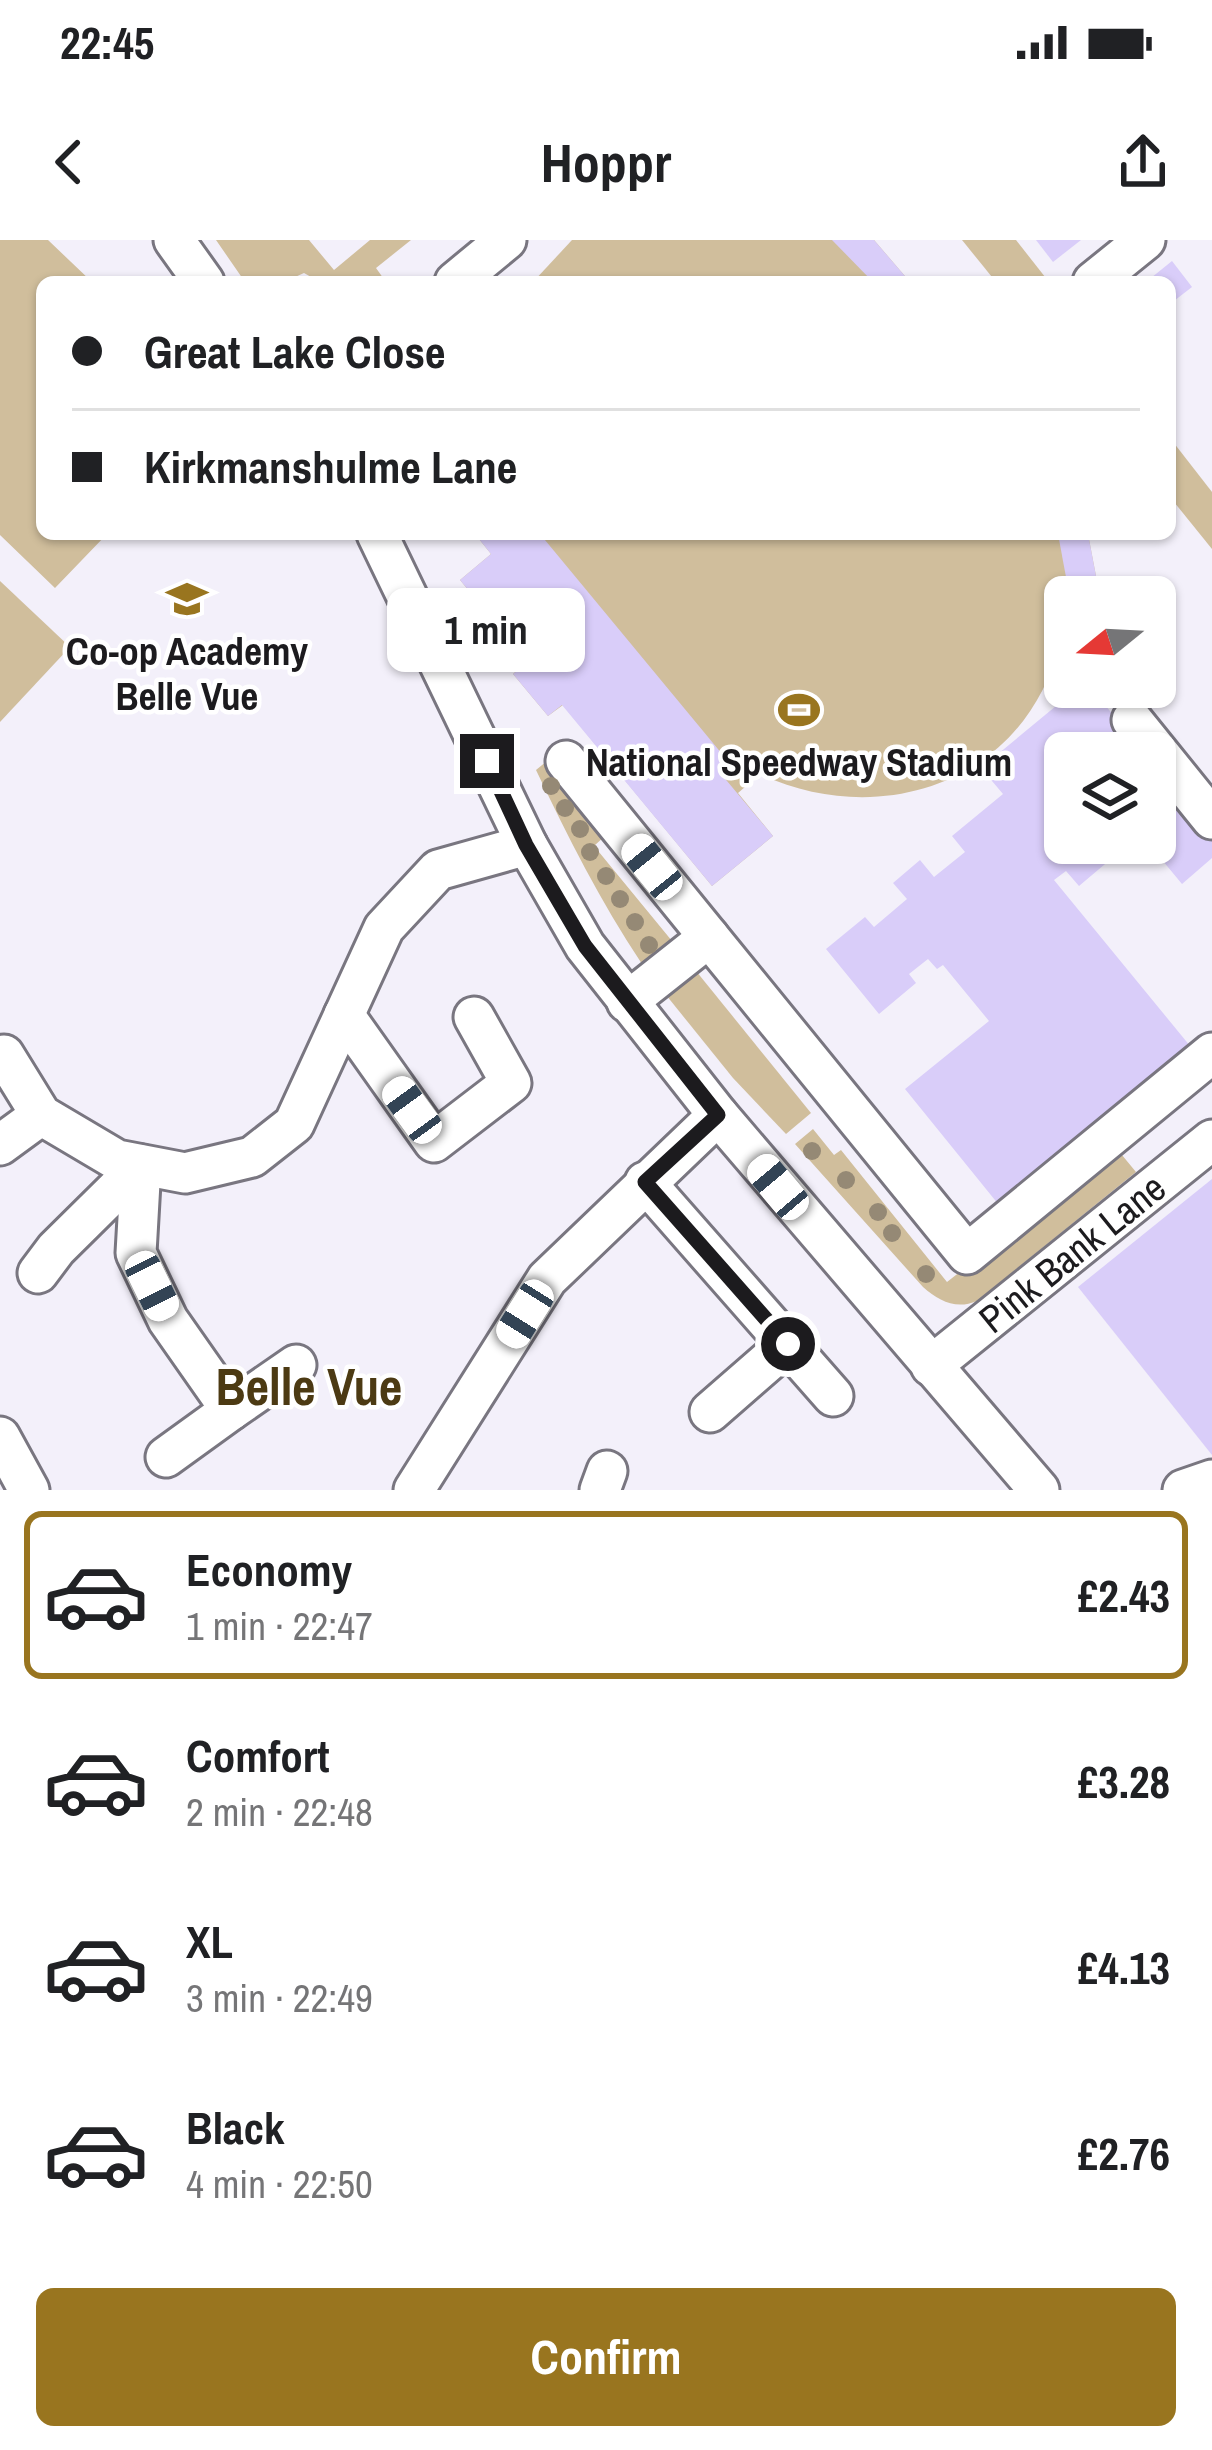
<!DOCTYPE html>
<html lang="en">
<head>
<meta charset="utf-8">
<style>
  body { margin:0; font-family:"Archivo Narrow",sans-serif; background:#f6f6f6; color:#202124; height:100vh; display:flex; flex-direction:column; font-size:45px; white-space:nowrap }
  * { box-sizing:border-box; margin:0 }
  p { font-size:39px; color:#757577 }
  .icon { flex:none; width:66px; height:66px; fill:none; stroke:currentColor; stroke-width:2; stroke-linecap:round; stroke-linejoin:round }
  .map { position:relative; height:1250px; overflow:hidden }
  .drawer { display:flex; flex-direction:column; background:#fff; flex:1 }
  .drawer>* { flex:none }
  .guide { position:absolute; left:36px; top:36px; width:1140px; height:264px; border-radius:18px; box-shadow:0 3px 9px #0004; display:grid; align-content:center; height:264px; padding:0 36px; background:#fff }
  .needle { width:78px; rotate:252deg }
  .controls { position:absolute; left:1044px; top:336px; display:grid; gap:24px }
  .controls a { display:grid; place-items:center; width:132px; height:132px; border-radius:18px; background:#fff; box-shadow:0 3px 9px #0004; font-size:60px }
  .end { position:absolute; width:54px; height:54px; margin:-27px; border:15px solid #1c1b1e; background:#fff; box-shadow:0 0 0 6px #fff }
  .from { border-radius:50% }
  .bubble { position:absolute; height:84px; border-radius:18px; background:#fff; box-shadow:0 3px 9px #0004; font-size:39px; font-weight:800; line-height:84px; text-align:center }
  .car { position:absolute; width:36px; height:72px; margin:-36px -18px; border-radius:15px; box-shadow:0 0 9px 3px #0007; background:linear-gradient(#fff 24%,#345 0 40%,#fff 0 76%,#345 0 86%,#fff 0) }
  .guide b { display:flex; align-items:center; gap:42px; height:114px; font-size:45px }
  .guide b+b { border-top:3px solid #e0e0e0 }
  .guide i { width:30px; height:30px; background:#202124 }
  ul { padding:21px 0 0; list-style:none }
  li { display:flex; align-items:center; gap:36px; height:168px; margin:0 24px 18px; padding:0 12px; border:6px solid transparent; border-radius:18px }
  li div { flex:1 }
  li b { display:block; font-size:45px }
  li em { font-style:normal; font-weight:800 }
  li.current { border-color:#99751f }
  li>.icon { width:108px; height:108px; stroke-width:1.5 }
  .action { display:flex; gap:24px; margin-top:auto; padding:24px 36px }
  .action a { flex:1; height:138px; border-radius:18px; background:#99751f; color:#fff; font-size:48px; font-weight:800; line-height:138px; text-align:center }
  .status { display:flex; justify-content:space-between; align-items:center; height:84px; padding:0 60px; background:#fff; direction:ltr }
  .status svg { height:33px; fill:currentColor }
  header { display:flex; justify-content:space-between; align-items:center; height:156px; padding:0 36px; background:#fff; font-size:54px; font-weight:800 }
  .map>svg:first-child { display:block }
  .green { fill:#d0be9c }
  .building { fill:#d9cdf9 }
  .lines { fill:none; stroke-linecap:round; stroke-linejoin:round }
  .minor-casing { stroke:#797680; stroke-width:45 }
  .minor { stroke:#fff; stroke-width:39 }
  .tree { fill:#958975 }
  .route { stroke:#1c1b1e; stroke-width:15 }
  .labels { text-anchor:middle; stroke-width:9; stroke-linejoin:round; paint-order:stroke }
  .poi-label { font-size:39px; font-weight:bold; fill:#1c1b1e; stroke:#fff }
  .street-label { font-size:39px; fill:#1c1b1e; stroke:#fff }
  .district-label { font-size:51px; font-weight:bold; fill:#4c3a13; stroke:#fff }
</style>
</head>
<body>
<div class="status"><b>22:45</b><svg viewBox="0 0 49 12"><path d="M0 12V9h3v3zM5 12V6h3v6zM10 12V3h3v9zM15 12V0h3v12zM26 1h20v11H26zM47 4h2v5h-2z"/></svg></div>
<header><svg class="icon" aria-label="back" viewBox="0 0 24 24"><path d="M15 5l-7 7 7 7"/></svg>Hoppr<svg class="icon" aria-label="share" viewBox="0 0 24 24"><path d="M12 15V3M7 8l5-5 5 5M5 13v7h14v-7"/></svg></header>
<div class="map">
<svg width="1212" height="1250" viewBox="0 0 1212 1250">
  <rect width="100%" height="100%" fill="#f3f0fa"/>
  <g class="green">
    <path d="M0,0H48L92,42H42V294H107L55,348L0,295Z"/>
    <path d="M216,0H309L334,30L370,0H411L376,28L386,42H320L304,33L284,42H245Z"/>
    <path d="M572,0H874L910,42H533Z"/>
    <path d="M962,0H1016L1049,42H996Z"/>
    <path d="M1170,198L1212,252V309L1170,257Z"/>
    <path d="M475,294H1088L1096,336L1066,338C1065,359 1065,381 1060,402C1027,541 882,591 760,534L738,553L773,596L712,646L563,465L548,476L513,434L527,421L460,340L491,314Z"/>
    <path d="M0,341L70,407L0,482Z"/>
    <path d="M547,521L606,595L594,606L672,701L642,724C600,661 568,597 536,530Z"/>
    <path d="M692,726L811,873L786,894L733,838L662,750Z"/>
    <path d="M813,889L834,915L841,910L947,1042L1117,909L1136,932L977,1061C956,1070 939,1061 923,1047L795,904Z"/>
  </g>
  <g class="building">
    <path d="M832,0H874L910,42H873Z"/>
    <path d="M1036,0H1081L1053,22Z"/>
    <path d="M1172,21L1192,47L1170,64V42H1146Z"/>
    <path d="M475,294H540L732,526L722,535L773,596L712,646L562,465L548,476L513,434L528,422L460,340L491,314Z"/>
    <path d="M1058,294H1088L1096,336L1066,337Z"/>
    <path d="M1079,447H1090L1145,513H1065V603H1130L1079,646L1066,631L1054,640L1195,812L1003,970L905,849L989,781L943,725L937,729L928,719L909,734L916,743L879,774L826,709L865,677L874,687L907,659L893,643L920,620L934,637L965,612L952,596L1003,554L981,528Z"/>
    <path d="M1155,526L1212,595V618L1182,644L1148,603H1155Z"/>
    <path d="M1212,939V1215L1078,1047Z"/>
  </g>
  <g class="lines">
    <g class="minor-casing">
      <g id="minor">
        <path d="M174,0L204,42"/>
        <path d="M455,42L506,0"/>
        <path d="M1093,42L1145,0"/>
        <path d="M377,294L527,605L585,706L718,875L1039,1250"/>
        <path d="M1132,480L1212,579"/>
        <path d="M566,521L709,697"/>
        <path d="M627,762L709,697L967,1014L1212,813"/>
        <path d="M344,775L434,902L511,843L474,777"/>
        <path d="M4,815L41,875L117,920L185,933L252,917L294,884L384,688L438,630L527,605"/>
        <path d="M0,905L41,875"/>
        <path d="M141,925L136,1013L168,1080L231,1170L296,1125"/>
        <path d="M645,942L833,1156"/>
        <path d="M38,1033L56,1009L141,925"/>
        <path d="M931,1126L1212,900"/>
        <path d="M710,1172L788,1104"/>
        <path d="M0,1197L29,1250"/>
        <path d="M166,1217L231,1170"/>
        <path d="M414,1250L547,1039L718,875"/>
        <path d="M600,1250L607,1231"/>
        <path d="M1183,1250L1212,1240"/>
      </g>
    </g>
    <use href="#minor" class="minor"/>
  </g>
  <g class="tree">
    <circle cx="551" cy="546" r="9"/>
    <circle cx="565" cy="568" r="9"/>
    <circle cx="580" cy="589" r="9"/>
    <circle cx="590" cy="612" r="9"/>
    <circle cx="606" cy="636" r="9"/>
    <circle cx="620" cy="659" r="9"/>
    <circle cx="635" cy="682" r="9"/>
    <circle cx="649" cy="705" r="9"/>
    <circle cx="812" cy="911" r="9"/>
    <circle cx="846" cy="940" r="9"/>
    <circle cx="878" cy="972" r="9"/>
    <circle cx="892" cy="993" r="9"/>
    <circle cx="926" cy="1034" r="9"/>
  </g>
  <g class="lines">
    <path class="route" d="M487,521L526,605L585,706L718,875L645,942L788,1104"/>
  </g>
  <defs>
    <g id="school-bare" transform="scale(3.24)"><path d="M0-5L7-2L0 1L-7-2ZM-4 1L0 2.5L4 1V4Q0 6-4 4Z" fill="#99751f" stroke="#fff" stroke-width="2.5" paint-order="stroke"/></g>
    <g id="stadium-bare" transform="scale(3.24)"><path d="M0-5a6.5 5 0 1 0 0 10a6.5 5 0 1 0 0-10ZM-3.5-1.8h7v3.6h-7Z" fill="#99751f" stroke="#fff" stroke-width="2.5" paint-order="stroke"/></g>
  </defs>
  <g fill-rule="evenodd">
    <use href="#school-bare" x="187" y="359"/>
    <use href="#stadium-bare" x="799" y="470"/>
  </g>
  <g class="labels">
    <g class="poi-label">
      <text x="187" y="425">Co-op Academy<tspan x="187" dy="45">Belle Vue</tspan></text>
      <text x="799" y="536">National Speedway Stadium</text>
    </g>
    <g class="street-label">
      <text transform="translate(1072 1013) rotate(-39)" y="14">Pink Bank Lane</text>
    </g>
    <g class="district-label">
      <text x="309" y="1165">Belle Vue</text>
    </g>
  </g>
</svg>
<div class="controls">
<a><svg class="needle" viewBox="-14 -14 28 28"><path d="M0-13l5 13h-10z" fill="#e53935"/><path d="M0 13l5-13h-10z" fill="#757577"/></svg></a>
<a><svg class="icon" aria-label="layers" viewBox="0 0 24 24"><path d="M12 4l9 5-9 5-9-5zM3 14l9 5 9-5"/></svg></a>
</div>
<i class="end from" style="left:788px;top:1104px"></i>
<i class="end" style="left:487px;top:521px"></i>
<div class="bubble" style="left:387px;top:348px;width:198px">1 min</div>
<i class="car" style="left:652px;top:627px;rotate:321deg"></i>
<i class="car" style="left:412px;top:870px;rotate:324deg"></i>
<i class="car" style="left:778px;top:947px;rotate:320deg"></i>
<i class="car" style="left:152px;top:1046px;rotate:154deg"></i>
<i class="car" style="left:525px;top:1074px;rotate:212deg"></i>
<div class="guide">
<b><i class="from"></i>Great Lake Close</b>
<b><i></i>Kirkmanshulme Lane</b>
</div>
</div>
<section class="drawer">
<ul>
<li class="current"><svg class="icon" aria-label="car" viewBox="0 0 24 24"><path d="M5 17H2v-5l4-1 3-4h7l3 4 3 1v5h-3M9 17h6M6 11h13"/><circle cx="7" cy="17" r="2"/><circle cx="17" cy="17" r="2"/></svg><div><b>Economy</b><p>1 min · 22:47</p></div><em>£2.43</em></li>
<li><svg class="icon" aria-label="car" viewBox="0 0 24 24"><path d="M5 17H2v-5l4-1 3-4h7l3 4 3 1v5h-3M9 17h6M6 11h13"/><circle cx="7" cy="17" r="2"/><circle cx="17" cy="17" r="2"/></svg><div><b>Comfort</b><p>2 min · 22:48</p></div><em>£3.28</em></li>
<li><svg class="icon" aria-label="car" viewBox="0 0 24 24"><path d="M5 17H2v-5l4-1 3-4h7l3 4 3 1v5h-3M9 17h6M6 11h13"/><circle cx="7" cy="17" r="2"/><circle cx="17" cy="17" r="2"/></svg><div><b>XL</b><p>3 min · 22:49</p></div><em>£4.13</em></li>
<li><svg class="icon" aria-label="car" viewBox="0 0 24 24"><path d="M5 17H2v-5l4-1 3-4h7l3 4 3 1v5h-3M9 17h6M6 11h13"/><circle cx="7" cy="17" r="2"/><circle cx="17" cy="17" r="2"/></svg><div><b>Black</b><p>4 min · 22:50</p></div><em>£2.76</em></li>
</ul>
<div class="action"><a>Confirm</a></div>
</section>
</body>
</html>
